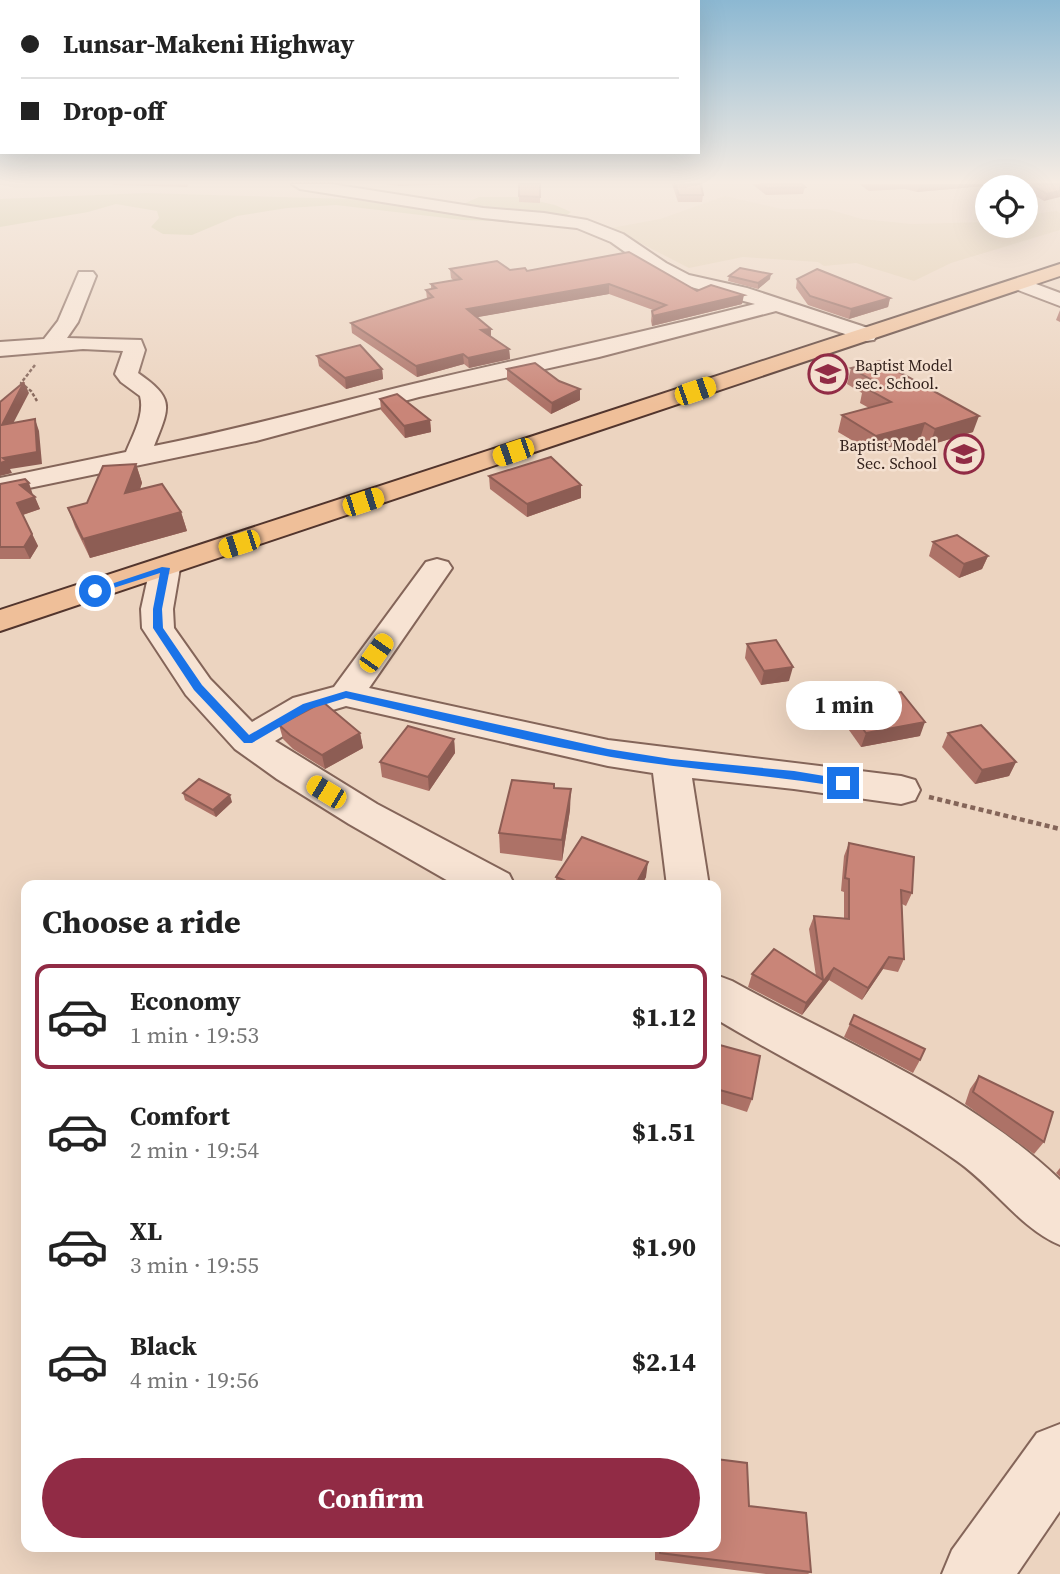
<!DOCTYPE html>
<html lang="en">
<head>
<meta charset="utf-8">
<style>
  body { margin:0; font-family:"Source Serif 4",serif; background:#f6f6f6; color:#222; height:100vh; display:flex; flex-direction:column; font-size:26px; white-space:nowrap }
  * { box-sizing:border-box; margin:0 }
  p { font-size:23px; color:#767676 }
  .icon { flex:none; width:38px; height:38px; fill:none; stroke:currentColor; stroke-width:2; stroke-linecap:round; stroke-linejoin:round }
  .map { position:relative; flex:1; overflow:hidden }
  .drawer { position:absolute; left:21px; top:880px; width:700px; height:672px; display:flex; flex-direction:column; background:#fff; border-radius:14px; box-shadow:0 7px 28px #0002 }
  .drawer>* { flex:none }
  .hud { position:absolute; left:0px; top:0px; width:700px; height:154px; box-shadow:0 7px 28px #0002; display:grid; align-content:center; height:154px; padding:0 21px; background:#fff }
  .tools { position:absolute; left:975px; top:175px; display:grid; gap:14px }
  .tools a { display:grid; place-items:center; width:63px; height:63px; border-radius:50%; background:#fff; box-shadow:0 7px 28px #0002; font-size:35px }
  .end { position:absolute; width:32px; height:32px; margin:-16px; border:9px solid #1a73e8; background:#fff; box-shadow:0 0 0 4px #fff }
  .from { border-radius:50% }
  .bubble { position:absolute; height:49px; border-radius:24px; background:#fff; box-shadow:0 7px 28px #0002; font-size:23px; font-weight:700; line-height:49px; text-align:center }
  .car { position:absolute; width:21px; height:42px; margin:-21px -10px; border-radius:9px; box-shadow:0 0 5px 2px #0007; background:linear-gradient(#f5c518 24%,#345 0 40%,#f5c518 0 76%,#345 0 86%,#f5c518 0) }
  .hud b { display:flex; align-items:center; gap:24px; height:66px; font-size:26px }
  .hud b+b { border-top:2px solid #e0e0e0 }
  .hud i { width:18px; height:18px; background:#222 }
  ul { padding:0; list-style:none }
  li { display:flex; align-items:center; gap:21px; height:105px; margin:0 14px 10px; padding:0 7px; border:4px solid transparent; border-radius:14px }
  li div { flex:1 }
  li b { display:block; font-size:26px }
  li em { font-style:normal; font-weight:700 }
  li.selected { border-color:#912b45 }
  li>.icon { width:63px; height:63px; stroke-width:1.5 }
  h2 { padding:0 21px; font-size:32px; line-height:84px }
  .cta { display:flex; gap:14px; margin-top:auto; padding:14px 21px }
  .cta a { flex:1; height:80px; border-radius:42px; background:#912b45; color:#fff; font-size:28px; font-weight:700; line-height:80px; text-align:center }
  .map>svg:first-child { display:block }
  .farmland { fill:#e1ccae }
  .green { fill:#c9c295 }
  .lines { fill:none; stroke-linecap:round; stroke-linejoin:round }
  .minor-casing { stroke:#846559; stroke-width:4 }
  .major-casing { stroke:#52352d; stroke-width:4 }
  .path-far1 { stroke:#846559; stroke-width:2.5; stroke-dasharray:3.5 2; stroke-linecap:butt }
  .path { stroke:#846559; stroke-width:4.5; stroke-dasharray:5 3.5; stroke-linecap:butt }
  .minor { fill:#f7e3d3; fill-rule:evenodd }
  .major { fill:#efbf99; fill-rule:evenodd }
  .wall { fill:#ad7267 }
  .shaded-wall { fill:#8d5d54 }
  .building { fill:#c98578; stroke:#8d5d54; stroke-width:2 }
  .route { fill:#1a73e8 }
  .labels { text-anchor:middle; stroke-width:5; stroke-linejoin:round; paint-order:stroke }
  .far-poi-label { font-size:16px; fill:#34221d; stroke:#f4e0d0; text-anchor:start }
</style>
</head>
<body>
<div class="map">
<svg width="1060" height="1574" viewBox="0 0 1060 1574">
  <rect width="100%" height="100%" fill="#ecd4c0"/>
  <path class="farmland" d="M725,196L782,209H827L862,219L911,224L987,222V226H1026V215L1057,211L1060,213V230L951,263L914,281L856,263L824,266L818,262L743,257L689,268L611,228L660,219Z"/>
  <path class="green" d="M145,193L349,199L445,212L479,197H520L555,205L571,212L556,223L463,220L336,205L287,208L237,216L192,235L163,234L151,227L159,218L157,211L116,204L88,212L0,227V199Z"/>
  <g class="lines">
    <g class="minor-casing">
      <g id="minor">
        <path d="M292,184H331L483,208L544,213L587,220L623,234L666,263L689,275L747,288L874,330L877,335L874,340L866,341L776,311L599,357L419,397L256,441L0,494V478L126,452C133,435 145,414 140,396L121,382L115,374L123,351L83,349L0,356V342L44,339L58,321L79,272H93L96,276L78,322L67,338L141,340L145,350L138,373C175,399 170,406 154,446C241,429 326,405 413,384C527,357 642,333 755,304L676,283L652,271L611,242L577,228L483,218L300,189Z"/>
        <path d="M1020,278L1060,293V306L1013,288L1010,284Z"/>
        <path d="M165,559L176,562L180,568L173,609L174,628L210,679L252,722L293,698L334,687L426,562L437,559L448,562L452,568L369,688L608,740L901,776L915,780L920,790L915,800L901,804L794,789L692,778L709,886H667L653,773L608,766L346,706L319,714L275,741L377,804L509,874L515,886H457L349,824L277,779L235,749L186,695L142,628L141,609L150,568L154,562Z"/>
        <path d="M716,975L732,981C843,1043 967,1091 1060,1180V1245C1021,1229 993,1186 957,1161C881,1107 796,1067 716,1019Z"/>
        <path d="M1060,1424V1511L1017,1574H942L952,1550L1037,1433Z"/>
      </g>
    </g>
    <g class="major-casing">
      <path id="major" d="M1060,264V276L0,631V610Z"/>
    </g>
    <path class="path-far1" d="M35,365L21,383L31,391L37,401"/>
    <path class="path" d="M929,797L1060,829"/>
    <use href="#minor" class="minor"/>
    <use href="#major" class="major"/>
  </g>
  <g class="wall">
    <path d="M112,184H189L187,187L113,185Z"/>
    <path d="M382,184H463L400,186Z"/>
    <path d="M519,184H540V203L519,202Z"/>
    <path d="M672,184H701L703,195L702,202H678Z"/>
    <path d="M752,184H802L805,187L803,194L766,195Z"/>
    <path d="M859,184H1006L917,192L905,189L869,191Z"/>
    <path d="M1016,184H1060L1044,201L1026,190V187H1021Z"/>
    <path d="M450,269L527,271L697,291L742,304L652,326L651,321L652,311L653,310L609,294L477,317L491,337L509,349L510,359L469,368L464,364L417,377L352,333L351,323L427,299L426,290L431,289V284L453,280L451,278Z"/>
    <path d="M729,276L770,279L758,289L728,281Z"/>
    <path d="M797,279L890,298L888,307L849,319L808,305L796,288Z"/>
    <path d="M1060,310V322L1056,320Z"/>
    <path d="M317,356L382,369L383,379L346,389L319,366Z"/>
    <path d="M851,368L973,432L930,445L920,439L872,452L838,432L842,415L869,408L860,403L862,393L847,384Z"/>
    <path d="M507,369L580,389V400L551,414L507,380Z"/>
    <path d="M380,399L430,420L431,432L405,438L381,410Z"/>
    <path d="M136,464L142,483L140,489L181,512L187,531L90,558L75,527L68,508L87,503Z"/>
    <path d="M489,476L581,498L527,517L490,489Z"/>
    <path d="M0,484L33,495L40,509L23,515L38,546L30,559H0Z"/>
    <path d="M933,542L988,556L982,569L959,578L929,556Z"/>
    <path d="M747,644L789,681L761,685L745,658Z"/>
    <path d="M843,702L920,736L861,747L839,716Z"/>
    <path d="M279,725L360,733L363,748L325,769L293,749L283,739Z"/>
    <path d="M948,733L1016,762L1009,776L975,784L942,747Z"/>
    <path d="M454,739L455,753L429,791L382,777L380,762Z"/>
    <path d="M554,788L570,810L562,861L500,853L499,833Z"/>
    <path d="M183,793L232,802L216,817L185,800Z"/>
    <path d="M849,843L912,893L906,906L902,904L904,959L898,972L883,969L862,1000L829,980L802,1015L748,987L752,974L816,976L809,929L814,916L844,918V892L841,891L844,856Z"/>
    <path d="M556,877H646L641,886H556Z"/>
    <path d="M854,1015L920,1060L913,1073L844,1037Z"/>
    <path d="M716,1044L752,1099L747,1112L716,1102Z"/>
    <path d="M979,1076L1044,1142L1034,1154L965,1104L970,1089Z"/>
    <path d="M1060,1168V1177L1056,1173Z"/>
    <path d="M749,1506L811,1572L808,1574H766L655,1560V1547H716Z"/>
  </g>
  <g class="shaded-wall">
    <path d="M930,184H1006L917,192L919,185Z"/>
    <path d="M1060,191V197L1044,201L1047,194Z"/>
    <path d="M771,274L770,279L758,289V283Z"/>
    <path d="M609,284V294L467,319V309Z"/>
    <path d="M744,295L742,304L652,326L653,316Z"/>
    <path d="M890,298L888,307L849,319L851,309Z"/>
    <path d="M491,329V339L481,330Z"/>
    <path d="M509,349L510,359L469,368L468,358Z"/>
    <path d="M463,354L464,364L417,377L416,366Z"/>
    <path d="M382,369L383,379L346,389L345,378Z"/>
    <path d="M24,382L29,393L6,437L2,425Z"/>
    <path d="M580,389V400L551,414L552,403Z"/>
    <path d="M979,416L973,432L930,445L935,429Z"/>
    <path d="M35,419L39,431L42,464L10,469L12,473L0,476V463Z"/>
    <path d="M430,420L431,432L405,438L404,426Z"/>
    <path d="M925,423L920,439L872,452L876,436Z"/>
    <path d="M136,464L142,483L132,512L125,493Z"/>
    <path d="M29,483L33,495L25,497L20,485Z"/>
    <path d="M581,485V498L527,517V504Z"/>
    <path d="M35,497L40,509L22,515L17,503Z"/>
    <path d="M181,512L187,531L90,558L83,539Z"/>
    <path d="M32,534L38,546L30,559L24,547Z"/>
    <path d="M988,556L982,569L959,578L964,564Z"/>
    <path d="M793,667L789,681L761,685L764,671Z"/>
    <path d="M925,722L920,736L861,747L866,733Z"/>
    <path d="M360,733L363,748L325,769L322,755Z"/>
    <path d="M454,739L455,753L429,791L428,777Z"/>
    <path d="M1016,762L1009,776L975,784L982,770Z"/>
    <path d="M571,789L570,810L562,861V840Z"/>
    <path d="M230,795L232,802L216,817L213,810Z"/>
    <path d="M648,862L646,877L641,886H635Z"/>
    <path d="M889,957L883,969L862,1000L868,988Z"/>
    <path d="M834,968L829,980L802,1015L806,1003Z"/>
  </g>
  <g class="building">
    <path d="M519,184H540V197L519,196Z"/>
    <path d="M675,184H701L703,195H679Z"/>
    <path d="M762,184H802L805,187L767,188Z"/>
    <path d="M1030,184H1060V191L1047,194Z"/>
    <path d="M629,252L697,291L711,285L744,295L653,316L652,311L666,305L609,284L467,309L491,329L481,330L509,349L468,358L463,354L416,366L351,323L433,297L426,290L436,288L431,284L461,279L450,269L497,261L510,270L525,268L527,271Z"/>
    <path d="M740,268L771,274L758,283L729,276Z"/>
    <path d="M817,269L890,298L851,309L810,296L797,279Z"/>
    <path d="M360,345L382,369L345,378L317,356Z"/>
    <path d="M879,361L979,416L935,429L925,423L876,436L842,415L891,402L864,387L877,383L851,368Z"/>
    <path d="M535,363L559,381L580,389L552,403L507,369Z"/>
    <path d="M24,382L2,425L35,419L37,452L3,458L7,461L0,463V402Z"/>
    <path d="M397,394L430,420L404,426L380,399Z"/>
    <path d="M551,457L581,485L527,504L489,476Z"/>
    <path d="M136,464L125,493L162,484L181,512L83,539L68,508L87,503L103,466Z"/>
    <path d="M25,479L29,483L20,485L35,497L17,503L32,534L24,547H0V484Z"/>
    <path d="M957,535L988,556L964,564L933,542Z"/>
    <path d="M776,640L793,667L764,671L747,644Z"/>
    <path d="M901,692L925,722L866,733L843,702Z"/>
    <path d="M323,702L360,733L322,755L290,735L279,725Z"/>
    <path d="M981,725L1016,762L982,770L948,733Z"/>
    <path d="M408,726L454,739L428,777L380,762Z"/>
    <path d="M199,779L230,795L213,810L183,793Z"/>
    <path d="M512,780L554,784V788L571,789L562,840L499,833Z"/>
    <path d="M582,837L648,862L635,886H578L556,877Z"/>
    <path d="M849,843L914,857L912,893L901,890L904,959L889,957L868,988L834,968L806,1003L752,974L774,949L823,980L814,916L849,919V879L845,878Z"/>
    <path d="M854,1015L925,1049L920,1060L850,1024Z"/>
    <path d="M716,1044L760,1056L752,1099L716,1089Z"/>
    <path d="M979,1076L1053,1112L1044,1142L973,1092Z"/>
    <path d="M716,1459L747,1463L749,1506L806,1513L811,1572L660,1553V1547H716Z"/>
  </g>
  <linearGradient id="sky" x2="0" y2="1"><stop stop-color="#8cb8d2"/><stop offset="0.45" stop-color="#f6ece3"/><stop offset="1" stop-color="#f6ece3" stop-opacity="0"/></linearGradient>
  <rect width="1060" height="405" fill="url(#sky)"/>
  <path class="route" d="M162,567L170,568L162,609L163,628L202,685L249,735L303,704L346,691L608,749L671,759L794,771L843,779L849,783L843,787C766,774 688,770 611,757C522,741 434,718 346,698L310,709L252,743H244L194,690L153,628V609L160,573L98,593L90,591Z"/>
  <defs>
    <g id="school-ring" transform="scale(2.0125)"><circle r="9.5" fill="#f4e0d0" stroke="#912b45" stroke-width="1.5"/><path d="M0-5L7-2L0 1L-7-2ZM-4 1L0 2.5L4 1V4Q0 6-4 4Z" fill="#912b45"/></g>
  </defs>
  <g fill-rule="evenodd">
    <use href="#school-ring" x="828" y="374"/>
    <use href="#school-ring" x="964" y="454"/>
  </g>
  <g class="labels">
    <g class="far-poi-label">
      <text x="855" y="371">Baptist Model<tspan x="855" dy="18">sec. School.</tspan></text>
      <text x="937" y="451" text-anchor="end">Baptist Model<tspan x="937" dy="18">Sec. School</tspan></text>
    </g>
  </g>
</svg>
<div class="tools">
<a><svg class="icon" aria-label="locate" viewBox="0 0 24 24"><circle cx="12" cy="12" r="6"/><path d="M12 2v4M12 18v4M2 12h4M18 12h4"/></svg></a>
</div>
<i class="end from" style="left:95px;top:591px"></i>
<i class="end" style="left:843px;top:783px"></i>
<div class="bubble" style="left:786px;top:681px;width:116px">1 min</div>
<i class="car" style="left:695px;top:391px;rotate:71deg"></i>
<i class="car" style="left:513px;top:452px;rotate:251deg"></i>
<i class="car" style="left:363px;top:502px;rotate:72deg"></i>
<i class="car" style="left:239px;top:544px;rotate:252deg"></i>
<i class="car" style="left:376px;top:653px;rotate:35deg"></i>
<i class="car" style="left:326px;top:792px;rotate:301deg"></i>
<div class="hud">
<b><i class="from"></i>Lunsar-Makeni Highway</b>
<b><i></i>Drop-off</b>
</div>
<section class="drawer">
<h2>Choose a ride</h2>
<ul>
<li class="selected"><svg class="icon" aria-label="car" viewBox="0 0 24 24"><path d="M5 17H2v-5l4-1 3-4h7l3 4 3 1v5h-3M9 17h6M6 11h13"/><circle cx="7" cy="17" r="2"/><circle cx="17" cy="17" r="2"/></svg><div><b>Economy</b><p>1 min · 19:53</p></div><em>$1.12</em></li>
<li><svg class="icon" aria-label="car" viewBox="0 0 24 24"><path d="M5 17H2v-5l4-1 3-4h7l3 4 3 1v5h-3M9 17h6M6 11h13"/><circle cx="7" cy="17" r="2"/><circle cx="17" cy="17" r="2"/></svg><div><b>Comfort</b><p>2 min · 19:54</p></div><em>$1.51</em></li>
<li><svg class="icon" aria-label="car" viewBox="0 0 24 24"><path d="M5 17H2v-5l4-1 3-4h7l3 4 3 1v5h-3M9 17h6M6 11h13"/><circle cx="7" cy="17" r="2"/><circle cx="17" cy="17" r="2"/></svg><div><b>XL</b><p>3 min · 19:55</p></div><em>$1.90</em></li>
<li><svg class="icon" aria-label="car" viewBox="0 0 24 24"><path d="M5 17H2v-5l4-1 3-4h7l3 4 3 1v5h-3M9 17h6M6 11h13"/><circle cx="7" cy="17" r="2"/><circle cx="17" cy="17" r="2"/></svg><div><b>Black</b><p>4 min · 19:56</p></div><em>$2.14</em></li>
</ul>
<div class="cta"><a>Confirm</a></div>
</section>
</div>
</body>
</html>
